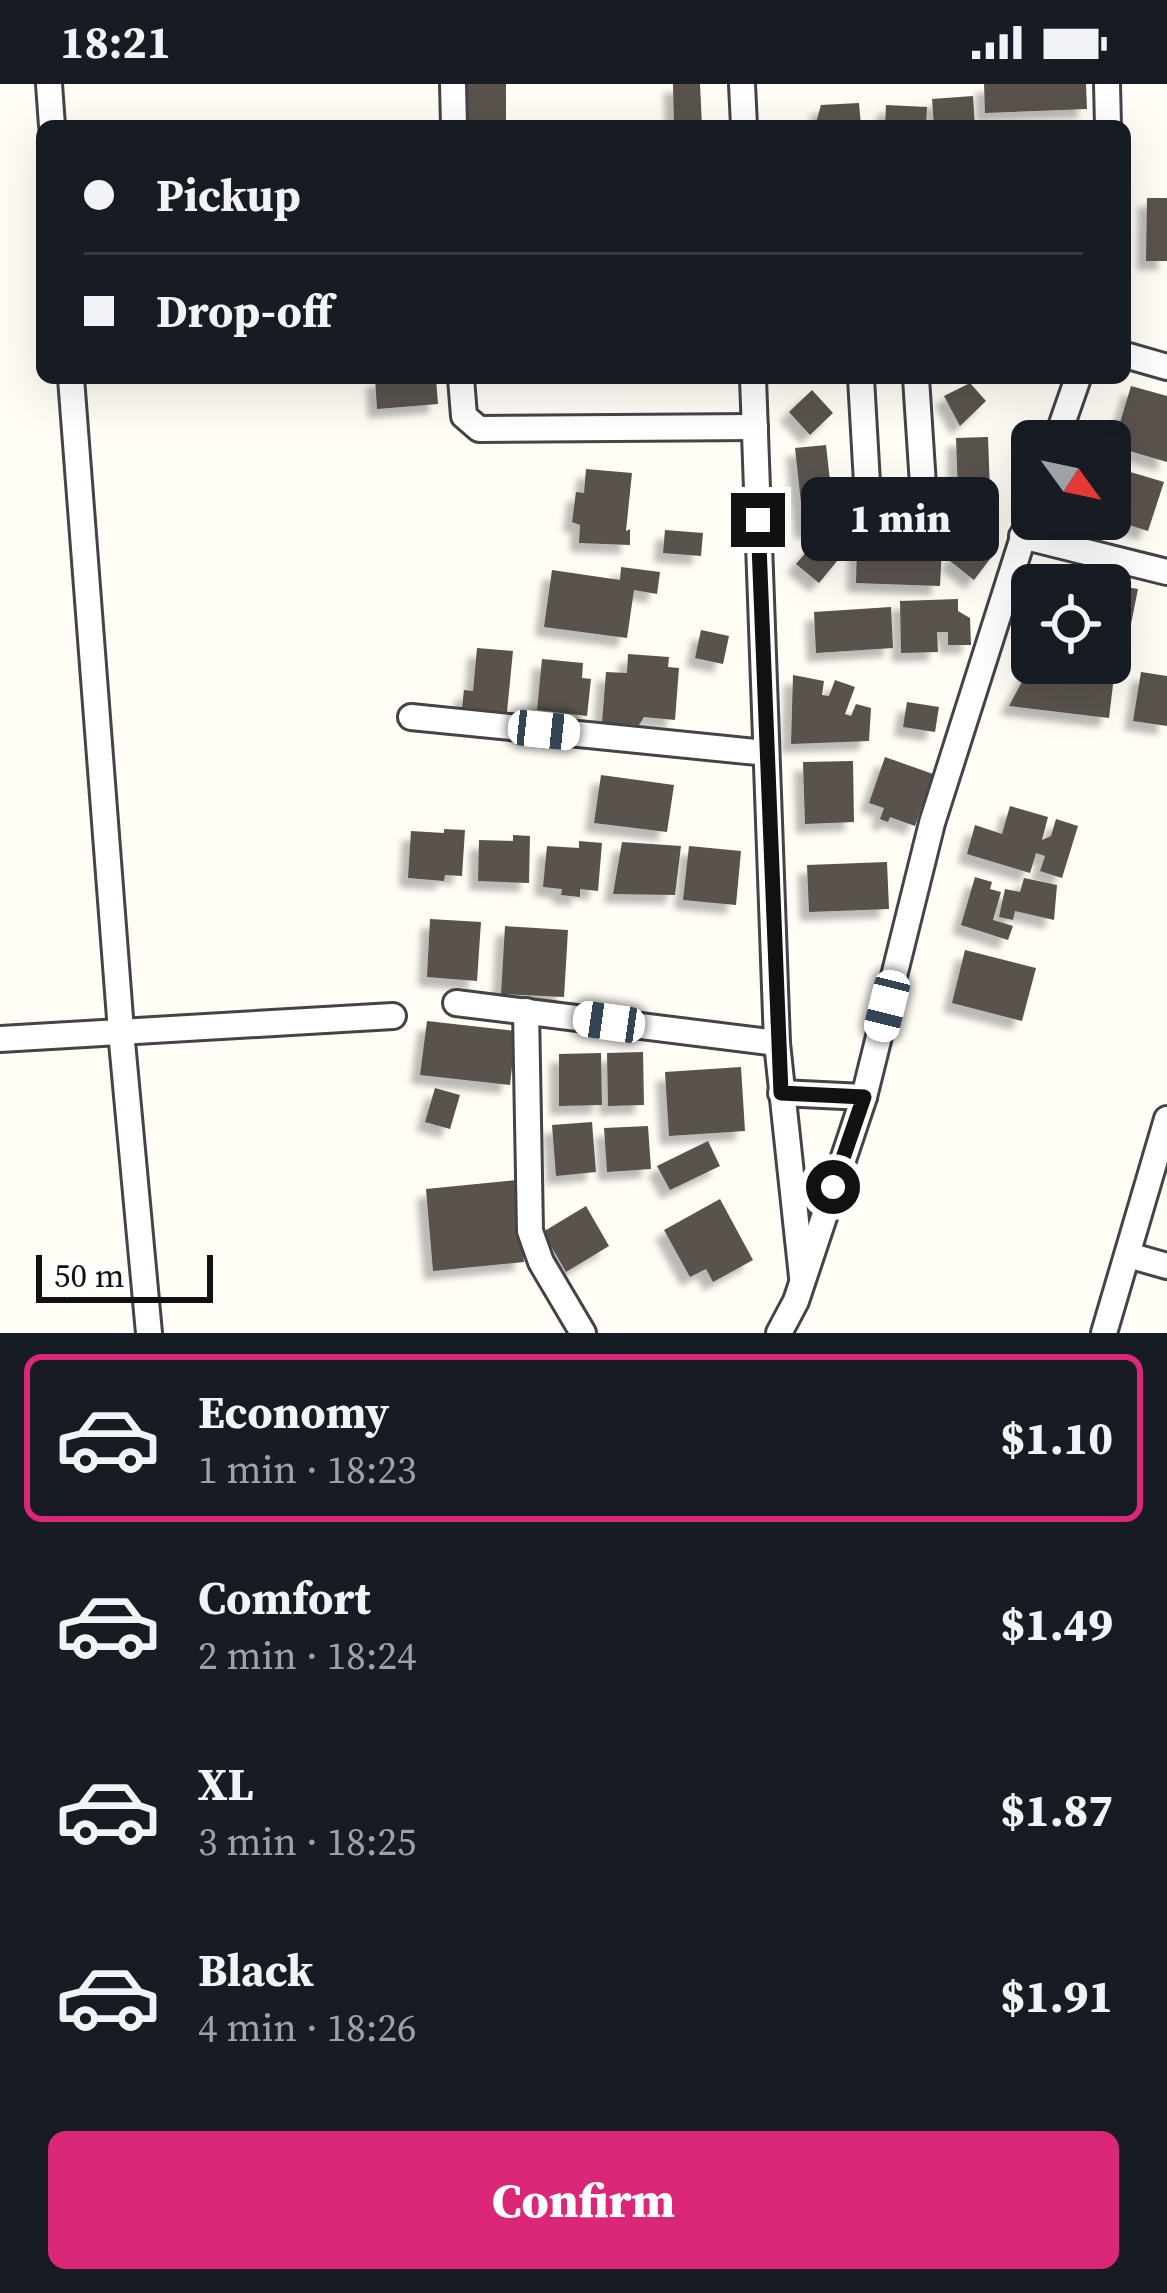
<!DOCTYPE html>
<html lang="en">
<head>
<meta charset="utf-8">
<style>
  body { margin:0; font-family:"Source Serif 4",serif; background:#20242c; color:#f1f3f6; height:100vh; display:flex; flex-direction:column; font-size:45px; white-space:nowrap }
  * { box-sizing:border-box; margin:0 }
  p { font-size:39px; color:#9ea1a6 }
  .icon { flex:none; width:66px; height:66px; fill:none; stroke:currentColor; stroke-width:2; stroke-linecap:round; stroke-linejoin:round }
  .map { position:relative; height:1249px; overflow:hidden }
  .details { display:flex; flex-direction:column; background:#171b24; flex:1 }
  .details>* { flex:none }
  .hud { position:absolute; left:36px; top:36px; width:1095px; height:264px; border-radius:18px; box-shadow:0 12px 48px #0002; display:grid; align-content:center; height:264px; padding:0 48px; background:#171b24 }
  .needle { width:78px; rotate:123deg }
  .buttons { position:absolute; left:1011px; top:336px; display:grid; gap:24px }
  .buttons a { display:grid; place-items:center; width:120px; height:120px; border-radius:18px; background:#171b24; box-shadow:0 12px 48px #0002; font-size:60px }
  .scale { position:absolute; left:36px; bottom:30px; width:177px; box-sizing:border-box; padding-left:12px; border:6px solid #111; border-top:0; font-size:33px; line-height:42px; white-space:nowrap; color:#111; -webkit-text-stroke:9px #fff; paint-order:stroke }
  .end { position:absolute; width:54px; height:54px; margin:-27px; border:15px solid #111; background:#fff; box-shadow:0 0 0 6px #fff }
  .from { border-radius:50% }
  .bubble { position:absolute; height:84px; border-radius:18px; background:#171b24; box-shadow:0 12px 48px #0002; font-size:39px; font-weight:800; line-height:84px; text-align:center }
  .car { position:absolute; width:36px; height:72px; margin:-36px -18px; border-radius:15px; box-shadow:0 0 9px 3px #0007; background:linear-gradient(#fff 24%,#345 0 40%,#fff 0 76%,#345 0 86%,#fff 0) }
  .hud b { display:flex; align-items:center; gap:42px; height:114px; font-size:45px }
  .hud b+b { border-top:3px solid #363941 }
  .hud i { width:30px; height:30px; background:#f1f3f6 }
  ul { padding:21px 0 0; list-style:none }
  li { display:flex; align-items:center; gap:36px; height:168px; margin:0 24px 18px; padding:0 24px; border:6px solid transparent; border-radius:18px }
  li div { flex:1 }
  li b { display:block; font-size:45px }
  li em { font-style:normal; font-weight:800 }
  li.current { border-color:#db2777 }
  li>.icon { width:108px; height:108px; stroke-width:1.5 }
  .button { display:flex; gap:24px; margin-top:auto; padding:24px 48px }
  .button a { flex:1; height:138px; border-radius:18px; background:#db2777; color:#fff; font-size:48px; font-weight:800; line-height:138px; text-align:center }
  .status { display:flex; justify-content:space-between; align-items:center; height:84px; padding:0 60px; background:#171b24; direction:ltr }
  .status svg { height:33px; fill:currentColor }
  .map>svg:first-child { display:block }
  .building { fill:#5a524d; filter:url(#shadow) }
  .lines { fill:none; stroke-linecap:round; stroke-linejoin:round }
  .minor-casing { stroke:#444; stroke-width:30 }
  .minor { stroke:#fff; stroke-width:24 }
  .route { stroke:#111; stroke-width:15 }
</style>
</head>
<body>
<div class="status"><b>18:21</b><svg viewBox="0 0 49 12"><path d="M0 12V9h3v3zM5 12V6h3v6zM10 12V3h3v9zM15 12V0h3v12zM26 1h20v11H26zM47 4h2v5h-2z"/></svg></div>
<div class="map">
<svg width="1167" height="1249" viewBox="0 0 1167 1249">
  <defs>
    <filter id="shadow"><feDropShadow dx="-9" dy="9" stdDeviation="3" flood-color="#0004"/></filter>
  </defs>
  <rect width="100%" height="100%" fill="#fffdf5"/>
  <g class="building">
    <rect x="462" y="0" width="44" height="42"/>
    <path d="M673,0H700L702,42H674Z"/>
    <path d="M984,0H1086L1087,25L985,29Z"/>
    <path d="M973,12L975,42H934L932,15Z"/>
    <path d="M859,19L861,42H815L821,21Z"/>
    <path d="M886,21L927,23L926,42H885Z"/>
    <path d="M1147,114H1167V177H1146Z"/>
    <path d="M375,294H436L438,320L377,325Z"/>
    <path d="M970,299L986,317L960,342L944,312Z"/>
    <path d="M1131,302L1167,312V378L1113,362Z"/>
    <path d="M812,306L833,329L810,351L789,328Z"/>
    <path d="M988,353L991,434L959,435L956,354Z"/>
    <path d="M826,361L835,442L804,446L795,364Z"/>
    <path d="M1110,382L1164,398L1148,447L1110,435Z"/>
    <path d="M586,385L632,389L626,447L630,445V461L579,459L580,441L572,438L576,408L584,409Z"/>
    <path d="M665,446L703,449L701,472L663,469Z"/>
    <path d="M972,448L996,467L974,496L950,477Z"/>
    <path d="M820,452L842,471L819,499L796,480Z"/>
    <path d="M857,461L942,464L940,502L856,499Z"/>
    <path d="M621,483L660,488L657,510L634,506L627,554L544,543L552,486L620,496Z"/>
    <path d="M1044,488L1102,499V501H1041Z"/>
    <path d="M1110,500L1138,505L1126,565L1110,562Z"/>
    <path d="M958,515V527L970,534L971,561H948V548H937L938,568L901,569L900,517Z"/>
    <path d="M891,523L893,564L816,569L814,528Z"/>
    <path d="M701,546L729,552L723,580L695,574Z"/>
    <path d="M477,564L513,567L507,628L462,624L464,606L473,607Z"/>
    <path d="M628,570L669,573L668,583L679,584L675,636L644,633L639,641L602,639L606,588L627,589Z"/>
    <path d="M542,575L583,579L582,594L591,595L587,632L537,626Z"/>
    <path d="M1032,579L1115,584L1109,634L1009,622Z"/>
    <path d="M1141,588L1167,592V642L1133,637Z"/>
    <path d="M793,591L824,597L822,611L829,612L835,596L855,603L845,630L851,632L856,620L871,624L869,657L791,660Z"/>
    <path d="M907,618L939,623L935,648L903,643Z"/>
    <path d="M885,673L933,690L915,742L890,733L888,738L880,735L884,724L869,719Z"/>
    <path d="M853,677L854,738L805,740L803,678Z"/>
    <path d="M601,691L674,701L667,748L594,739Z"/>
    <path d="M1010,722L1048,733L1042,756L1051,752L1056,735L1078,742L1062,794L1040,787L1045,772L1036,769L1030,789L967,770L975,741L1002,750Z"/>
    <path d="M444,745L465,746L462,792L445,791L444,797L408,794L411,747L444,749Z"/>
    <path d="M513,751L530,752L529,799L478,797L479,756L513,757Z"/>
    <path d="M579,757L602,759L598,807L580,805V813L561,811L562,805L543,803L547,762L579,764Z"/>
    <path d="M622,758L681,762L675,811L613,810Z"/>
    <path d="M689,762L741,767L736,821L683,816Z"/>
    <path d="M887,778L889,825L809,828L807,781Z"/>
    <path d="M975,793L992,798L990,805L1001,808L993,836L1013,842L1008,856L961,841Z"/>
    <path d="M1024,794L1057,801L1054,836L1015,827L1013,836L999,833L1005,805L1020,808Z"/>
    <path d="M430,835L481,838L477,897L427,893Z"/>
    <path d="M505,842L568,846L564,913L501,910Z"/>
    <path d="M965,866L1036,884L1022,937L952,919Z"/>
    <path d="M427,937L516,947L510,1001L420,991Z"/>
    <path d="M643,968L644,1021L608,1022L607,969Z"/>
    <path d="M601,969L602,1021L559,1022V970Z"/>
    <path d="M741,983L745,1047L669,1052L665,988Z"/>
    <path d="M435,1004L460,1011L450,1045L425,1038Z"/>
    <path d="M592,1038L596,1088L556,1092L552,1041Z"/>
    <path d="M648,1042L651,1085L607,1088L604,1044Z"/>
    <path d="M708,1057L720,1082L670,1106L657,1082Z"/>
    <path d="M517,1096L524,1178L433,1187L426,1105Z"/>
    <path d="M720,1115L753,1176L713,1198L706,1185L690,1193L664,1146Z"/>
    <path d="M586,1122L609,1162L566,1188L543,1148Z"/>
  </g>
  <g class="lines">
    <g class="minor-casing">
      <g id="minor">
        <path d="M49,0L52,42"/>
        <path d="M453,0L454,42"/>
        <path d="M742,0L744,42"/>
        <path d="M1107,0L1108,42"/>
        <path d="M1125,271L1167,283"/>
        <path d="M71,294L121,947L149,1249"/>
        <path d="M461,294L464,332L479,345L755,343"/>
        <path d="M753,294L777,959L802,1193"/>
        <path d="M861,294L867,399L875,417L894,425L913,418L923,401L916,294"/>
        <path d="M1056,357L1078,294"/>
        <path d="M1022,452L1167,488"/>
        <path d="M411,633L766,669"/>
        <path d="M456,919L777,959"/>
        <path d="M526,927L530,1147L541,1178L583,1249"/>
        <path d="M0,955L393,932"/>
        <path d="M781,1009L864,1013"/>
        <path d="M1128,1171L1167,1182"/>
        <path d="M779,1249L796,1217L864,1013L932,739L1032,425"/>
        <path d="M1104,1249L1167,1035"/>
      </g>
    </g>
    <use href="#minor" class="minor"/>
  </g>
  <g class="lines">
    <path class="route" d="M758,436L781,1009L864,1013L833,1103"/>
  </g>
</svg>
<div class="buttons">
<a><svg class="needle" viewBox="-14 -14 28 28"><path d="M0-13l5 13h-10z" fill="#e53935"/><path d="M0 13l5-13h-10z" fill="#9ea1a6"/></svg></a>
<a><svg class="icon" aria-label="locate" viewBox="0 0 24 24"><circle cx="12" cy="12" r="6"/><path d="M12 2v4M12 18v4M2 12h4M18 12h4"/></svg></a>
</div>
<div class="scale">50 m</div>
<i class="end from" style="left:833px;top:1103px"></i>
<i class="end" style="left:758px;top:436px"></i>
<div class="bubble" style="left:801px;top:393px;width:198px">1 min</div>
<i class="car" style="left:544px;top:646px;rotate:96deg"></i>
<i class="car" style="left:887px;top:922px;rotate:194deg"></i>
<i class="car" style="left:609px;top:938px;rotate:278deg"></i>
<div class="hud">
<b><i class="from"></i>Pickup</b>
<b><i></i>Drop-off</b>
</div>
</div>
<section class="details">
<ul>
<li class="current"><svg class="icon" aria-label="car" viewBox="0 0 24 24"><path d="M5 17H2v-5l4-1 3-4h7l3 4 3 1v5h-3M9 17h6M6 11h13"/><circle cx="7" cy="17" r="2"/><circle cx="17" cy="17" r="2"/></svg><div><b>Economy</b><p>1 min · 18:23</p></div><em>$1.10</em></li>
<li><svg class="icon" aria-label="car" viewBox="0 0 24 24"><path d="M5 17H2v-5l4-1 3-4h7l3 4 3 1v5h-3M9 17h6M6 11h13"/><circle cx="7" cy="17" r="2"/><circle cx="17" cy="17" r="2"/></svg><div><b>Comfort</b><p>2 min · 18:24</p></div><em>$1.49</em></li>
<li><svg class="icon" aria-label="car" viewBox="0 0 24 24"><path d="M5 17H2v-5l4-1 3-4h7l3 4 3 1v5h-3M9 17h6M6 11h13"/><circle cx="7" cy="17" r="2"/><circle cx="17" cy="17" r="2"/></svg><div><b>XL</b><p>3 min · 18:25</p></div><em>$1.87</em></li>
<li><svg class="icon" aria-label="car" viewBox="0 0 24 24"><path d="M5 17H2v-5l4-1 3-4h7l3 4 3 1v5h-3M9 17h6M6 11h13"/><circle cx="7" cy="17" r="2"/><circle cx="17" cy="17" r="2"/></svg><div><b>Black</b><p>4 min · 18:26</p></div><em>$1.91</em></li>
</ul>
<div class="button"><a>Confirm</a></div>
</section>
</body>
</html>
